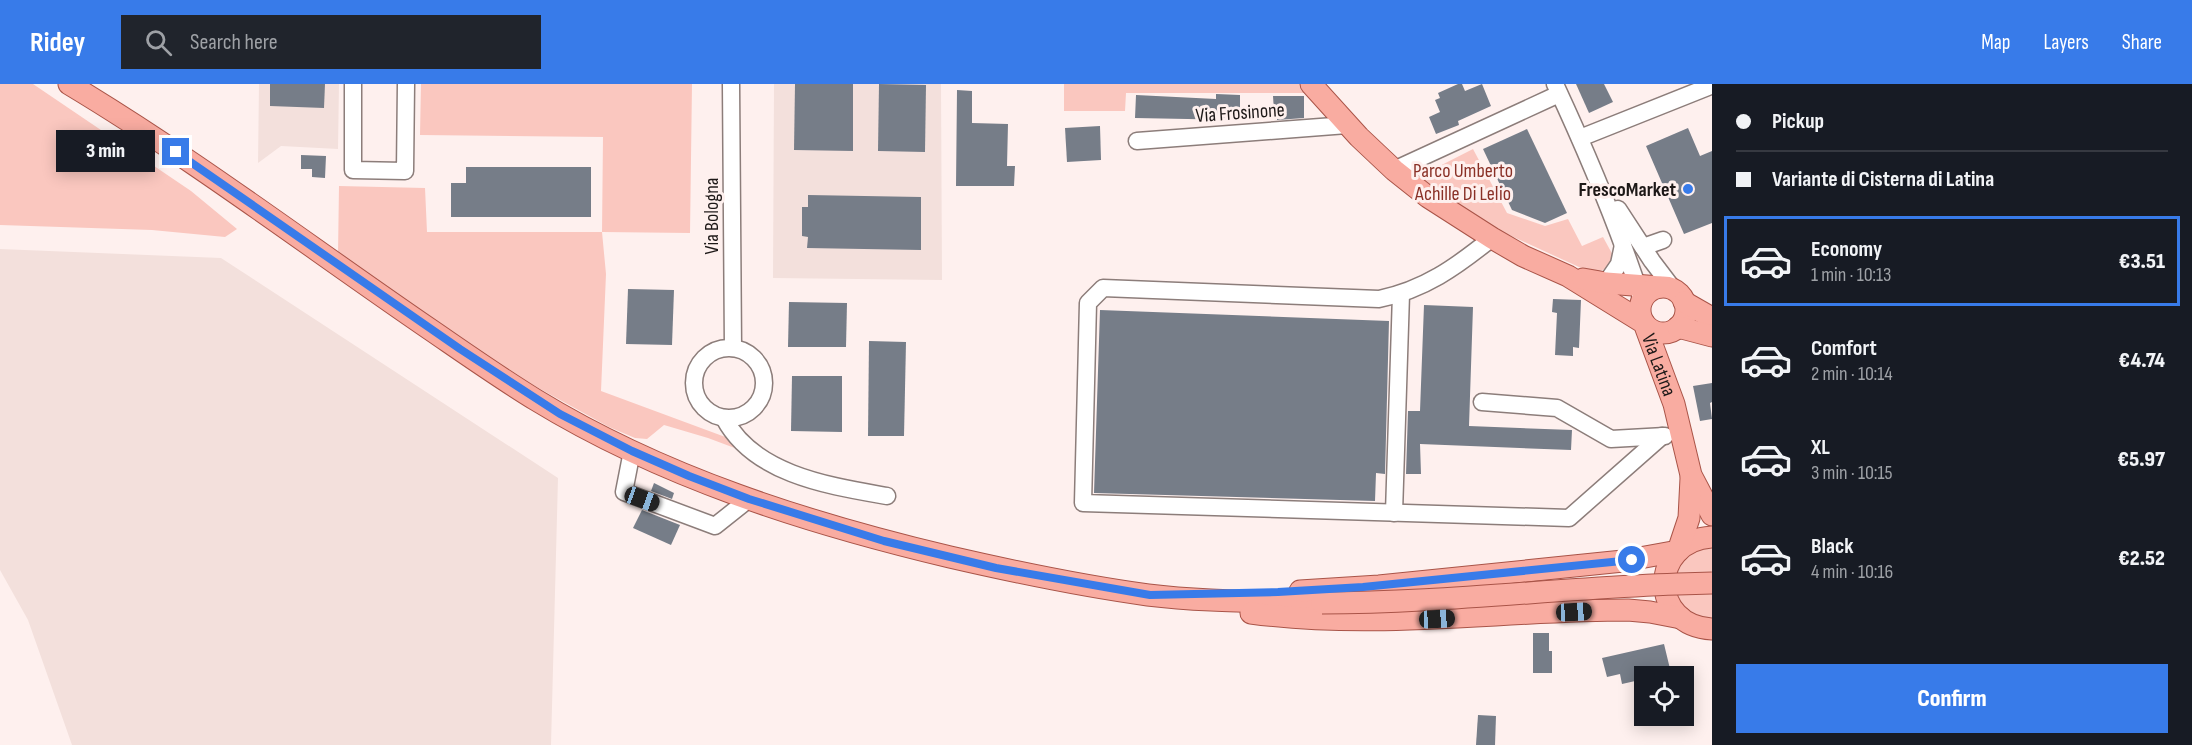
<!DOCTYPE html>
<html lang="en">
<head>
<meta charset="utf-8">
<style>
  body { margin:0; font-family:"Sofia Sans Condensed",sans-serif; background:#20242c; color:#f1f3f6; height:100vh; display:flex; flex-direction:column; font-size:22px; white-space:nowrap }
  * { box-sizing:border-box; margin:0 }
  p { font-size:20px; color:#9ea1a6 }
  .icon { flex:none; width:33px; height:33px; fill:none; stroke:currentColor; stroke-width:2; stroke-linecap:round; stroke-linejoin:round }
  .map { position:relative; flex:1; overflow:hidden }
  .drawer { display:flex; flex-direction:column; background:#171b24; width:480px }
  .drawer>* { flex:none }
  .banner { display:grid; align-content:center; height:132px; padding:0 24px; background:#171b24 }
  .buttons { position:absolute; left:1634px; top:582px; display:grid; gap:12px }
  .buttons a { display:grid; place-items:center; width:60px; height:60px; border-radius:0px; background:#171b24; box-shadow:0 3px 15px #0003; font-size:30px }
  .end { position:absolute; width:27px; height:27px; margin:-14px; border:8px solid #387be9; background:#fff; box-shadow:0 0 0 3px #fff }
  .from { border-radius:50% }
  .bubble { position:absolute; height:42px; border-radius:0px; background:#171b24; box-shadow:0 3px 15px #0003; font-size:20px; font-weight:800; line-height:42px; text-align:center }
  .car { position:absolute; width:18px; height:36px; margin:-18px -9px; border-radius:8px; box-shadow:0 0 4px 2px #0007; background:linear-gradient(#222 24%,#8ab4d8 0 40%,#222 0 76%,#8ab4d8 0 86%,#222 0) }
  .banner b { display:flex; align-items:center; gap:21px; height:57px; font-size:22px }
  .banner b+b { border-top:2px solid #363941 }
  .banner i { width:15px; height:15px; background:#f1f3f6 }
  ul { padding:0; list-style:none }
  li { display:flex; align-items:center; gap:18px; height:90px; margin:0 12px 9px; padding:0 12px; border:3px solid transparent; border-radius:0px }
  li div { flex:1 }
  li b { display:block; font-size:22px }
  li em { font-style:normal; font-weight:800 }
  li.selected { border-color:#387be9 }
  li>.icon { width:54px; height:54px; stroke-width:1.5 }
  .cta { display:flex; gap:12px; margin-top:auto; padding:12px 24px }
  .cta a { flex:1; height:69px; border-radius:0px; background:#387be9; color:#fff; font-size:24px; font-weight:800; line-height:69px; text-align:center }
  header { display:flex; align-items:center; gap:36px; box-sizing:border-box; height:84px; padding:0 30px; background:#387be9; color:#fff }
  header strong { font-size:28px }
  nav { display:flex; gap:33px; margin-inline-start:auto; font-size:21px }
  .search { width:420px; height:54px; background:#20242c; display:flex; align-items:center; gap:15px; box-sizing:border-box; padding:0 21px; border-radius:0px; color:#9ea1a6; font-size:22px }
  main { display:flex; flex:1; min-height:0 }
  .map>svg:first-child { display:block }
  .built { fill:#f3e0dc }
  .green { fill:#fac7bf }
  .building { fill:#767d88 }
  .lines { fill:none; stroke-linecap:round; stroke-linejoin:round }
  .minor-casing { stroke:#8c7d7a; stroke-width:19 }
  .major-casing { stroke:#a95448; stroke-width:23 }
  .minor { stroke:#fff; stroke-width:16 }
  .major { stroke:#f9aca1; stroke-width:21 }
  .major-bridge-casing { stroke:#a95448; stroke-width:23; stroke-linecap:butt }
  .major-bridge { stroke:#f9aca1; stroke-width:21 }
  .route { stroke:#387be9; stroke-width:8 }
  .poi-dot { fill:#387be9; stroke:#fef0ee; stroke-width:2 }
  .labels { text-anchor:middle; stroke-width:6; stroke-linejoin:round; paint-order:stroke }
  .street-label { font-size:20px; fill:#1d1817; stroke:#fef0ee }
  .park-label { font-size:20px; fill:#8a3127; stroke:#fef0ee }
  .poi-label { font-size:20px; font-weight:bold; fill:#1d1817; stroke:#fef0ee; text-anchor:end }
</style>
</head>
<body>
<header>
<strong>Ridey</strong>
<div class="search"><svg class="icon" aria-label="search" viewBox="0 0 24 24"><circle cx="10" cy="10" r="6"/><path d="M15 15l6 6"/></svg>Search here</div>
<nav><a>Map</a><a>Layers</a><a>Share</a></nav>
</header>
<main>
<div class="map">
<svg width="1712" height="661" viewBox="0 0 1712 661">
  <rect width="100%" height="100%" fill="#fef0ee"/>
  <g class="built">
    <path d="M259,0H339L338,65L281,62L258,79Z"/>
    <path d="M774,0H941L942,196L773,194Z"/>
    <path d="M0,165L221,174L558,394L551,661H72L28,536L0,486Z"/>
  </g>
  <g class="green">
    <path d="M0,0H33L191,107L237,145L225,153L152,146L0,141Z"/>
    <path d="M421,0H692L690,149L602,148L606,190L601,307L728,354L740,366L708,354L664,341L647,355L635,354L609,343L504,285L338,170L339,102L425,104L427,148H602L603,53L420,51Z"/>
    <path d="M1064,0H1303L1310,9H1126L1125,27H1064Z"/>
    <path d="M1473,65L1507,129L1545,142L1568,135L1582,162L1603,153L1615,175L1609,184L1592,189L1483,139L1418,93Z"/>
    <path d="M1712,461V538L1700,537L1679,522L1673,486L1689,466Z"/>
  </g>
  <g class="building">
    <path d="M270,0H325L324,24L270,22Z"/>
    <path d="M795,0H853V67L794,66Z"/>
    <path d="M879,0L926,1L925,68L878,67Z"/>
    <path d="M1458,0H1462L1465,7L1482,0L1491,22L1458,37L1459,41L1436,50L1429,33L1440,28L1435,16L1440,14L1438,9Z"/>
    <path d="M1576,0H1604L1613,18L1589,29Z"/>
    <path d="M957,6L972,7V39L1008,40L1007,82H1015L1014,102H956Z"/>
    <path d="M1216,10L1240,11V36L1135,34L1136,11L1216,15Z"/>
    <path d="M1273,12H1304V34L1277,36V28H1274Z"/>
    <path d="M1100,42L1101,76L1067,78L1065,44Z"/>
    <path d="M1688,44L1700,72L1712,67V139L1684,150L1646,62Z"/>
    <path d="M1527,45L1567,129L1545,139L1512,126L1483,65Z"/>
    <path d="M301,71L326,72L325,94L312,93V85H301Z"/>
    <path d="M466,83H591V133H451V99H466Z"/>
    <path d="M808,111L921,113V166L807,164L808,153L802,152V123H808Z"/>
    <path d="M628,205L674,206L672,261L626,260Z"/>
    <path d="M1553,215L1581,216L1579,264L1573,263V272L1555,271L1557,229L1552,228Z"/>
    <path d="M789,218L847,219L846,263H788Z"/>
    <path d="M1424,221L1473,223L1469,342L1572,346L1571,366L1420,360L1421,390H1406L1408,327H1420Z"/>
    <path d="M1100,226L1389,237L1385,390L1376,389L1375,417L1094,409Z"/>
    <path d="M869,257L906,258L904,352H868Z"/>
    <path d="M792,292H842V348L791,347Z"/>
    <path d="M1712,299V318L1710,319L1712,335L1700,337L1693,302Z"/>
    <path d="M654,399L674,409L672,415L651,407Z"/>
    <path d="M642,426L680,441L671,461L633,444Z"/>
    <path d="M1533,549H1549V567H1552V589H1533Z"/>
    <path d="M1664,560L1671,589L1644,592V595L1622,600L1620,590L1607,593L1602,574Z"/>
    <path d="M1478,631L1496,632L1495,661H1476Z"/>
  </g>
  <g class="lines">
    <g class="minor-casing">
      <g id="minor">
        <path d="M353,0V86L405,87L406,0"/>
        <path d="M731,0L733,264"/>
        <path d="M1555,0C1588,71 1618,142 1642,216"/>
        <path d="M1580,54L1708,3"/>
        <path d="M1137,57L1347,41"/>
        <path d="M1394,86L1559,10"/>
        <path d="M1618,125L1652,177L1674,206"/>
        <path d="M1492,154C1456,183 1424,206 1379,215L1103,204L1088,219L1083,419L1569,434L1662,352"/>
        <path d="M1643,163L1663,156"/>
        <path d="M1606,199L1619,180L1623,161"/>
        <circle cx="729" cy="299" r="35"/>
        <path d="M1482,318L1557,324L1611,355L1665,352"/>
        <path d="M724,334C754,391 830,402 887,412"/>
        <path d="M632,367L624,408L715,442L749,415"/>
        <path d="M1394,429L1401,210"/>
      </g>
    </g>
    <g class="major-casing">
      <g id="major">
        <path d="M69,0C194,75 311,164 431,246C466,270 500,294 536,316C662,393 807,439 950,473C1015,488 1082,502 1148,511C1205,518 1264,517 1322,519"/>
        <path id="s1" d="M1311,0L1359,53L1394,86L1428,113L1492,154L1523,172L1568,192L1644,239L1674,320L1691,391L1712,431"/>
        <path d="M1583,195L1606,199L1660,203"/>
        <circle cx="1663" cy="226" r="23"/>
        <path d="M1684,218L1712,234"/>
        <path d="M1678,243L1712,252"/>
        <path d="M1712,453C1649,457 1649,542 1712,545"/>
        <path d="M1300,507L1379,502L1623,477L1678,467L1689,434L1691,394"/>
        <path d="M1251,529C1377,546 1502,526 1628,526L1650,528L1681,534"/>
      </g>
    </g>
    <use href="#minor" class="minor"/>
    <use href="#major" class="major"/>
    <g class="major-bridge-casing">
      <path id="major-bridge" d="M1322,519C1452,519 1582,501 1712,499"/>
    </g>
    <use href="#major-bridge" class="major-bridge"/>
  </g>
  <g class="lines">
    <path class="route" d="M176,68L460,265L560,330L632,367L689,392L749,415L884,457L996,484L1150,511L1278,508L1363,503L1632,476"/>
  </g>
  <circle class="poi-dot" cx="1688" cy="105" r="6"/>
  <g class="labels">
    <g class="street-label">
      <text transform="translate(1240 28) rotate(-4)" y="7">Via Frosinone</text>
      <text transform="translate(711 132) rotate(-90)" y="7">Via Bologna</text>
      <text dy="7" stroke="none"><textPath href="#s1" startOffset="458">Via Latina</textPath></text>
    </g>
    <g class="park-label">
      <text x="1463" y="93">Parco Umberto<tspan x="1463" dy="23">Achille Di Lelio</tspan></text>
    </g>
    <g class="poi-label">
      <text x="1676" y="112">FrescoMarket</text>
    </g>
  </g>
</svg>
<div class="buttons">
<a><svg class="icon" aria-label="locate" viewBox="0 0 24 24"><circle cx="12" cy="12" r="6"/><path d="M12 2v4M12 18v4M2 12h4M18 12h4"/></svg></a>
</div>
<i class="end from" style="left:1632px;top:476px"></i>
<i class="end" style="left:176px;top:68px"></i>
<div class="bubble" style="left:56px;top:46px;width:99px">3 min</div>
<i class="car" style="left:642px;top:415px;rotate:110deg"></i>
<i class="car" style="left:1574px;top:528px;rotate:87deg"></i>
<i class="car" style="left:1437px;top:535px;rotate:87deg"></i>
</div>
<section class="drawer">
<div class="banner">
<b><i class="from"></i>Pickup</b>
<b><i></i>Variante di Cisterna di Latina</b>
</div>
<ul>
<li class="selected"><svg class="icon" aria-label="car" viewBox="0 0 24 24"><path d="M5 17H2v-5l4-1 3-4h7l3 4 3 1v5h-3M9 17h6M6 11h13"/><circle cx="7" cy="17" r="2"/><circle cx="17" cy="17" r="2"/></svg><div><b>Economy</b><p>1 min · 10:13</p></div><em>€3.51</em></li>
<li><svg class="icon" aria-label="car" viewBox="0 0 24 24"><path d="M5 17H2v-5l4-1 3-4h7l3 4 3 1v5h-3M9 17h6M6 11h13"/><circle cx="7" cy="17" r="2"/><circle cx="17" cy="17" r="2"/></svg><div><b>Comfort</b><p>2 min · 10:14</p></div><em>€4.74</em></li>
<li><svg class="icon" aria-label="car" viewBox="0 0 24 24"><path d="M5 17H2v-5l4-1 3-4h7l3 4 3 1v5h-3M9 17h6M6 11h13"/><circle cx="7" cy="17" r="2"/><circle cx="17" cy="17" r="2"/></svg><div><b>XL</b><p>3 min · 10:15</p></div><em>€5.97</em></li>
<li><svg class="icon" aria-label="car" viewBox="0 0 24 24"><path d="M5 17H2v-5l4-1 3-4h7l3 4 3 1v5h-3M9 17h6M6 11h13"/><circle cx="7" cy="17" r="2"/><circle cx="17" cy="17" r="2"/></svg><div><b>Black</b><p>4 min · 10:16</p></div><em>€2.52</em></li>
</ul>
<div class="cta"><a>Confirm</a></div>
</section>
</main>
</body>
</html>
